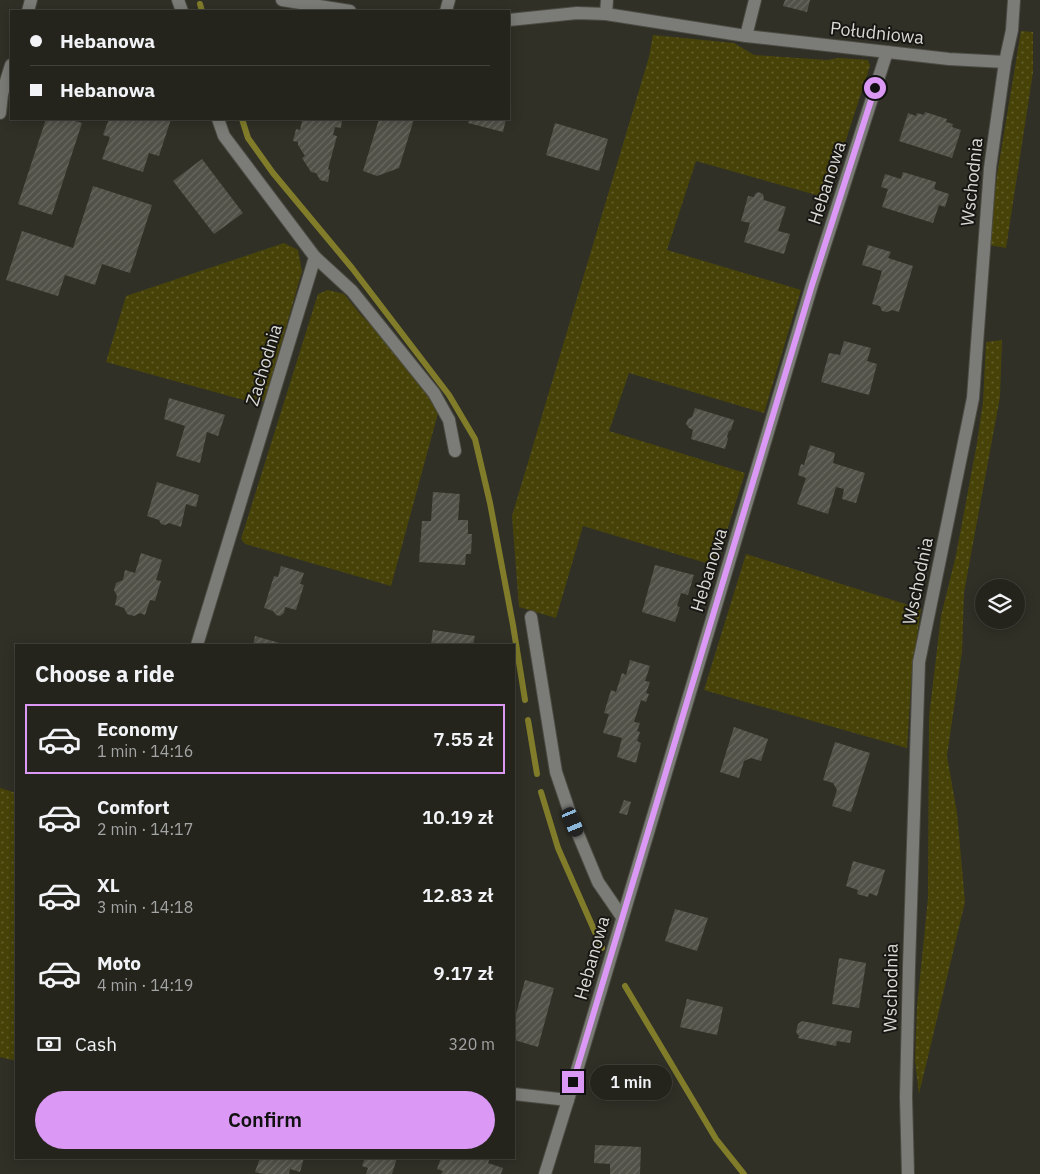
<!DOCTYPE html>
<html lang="en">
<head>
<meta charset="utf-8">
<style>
  body { margin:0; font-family:"IBM Plex Sans",sans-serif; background:#2c2c26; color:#f1f3f6; height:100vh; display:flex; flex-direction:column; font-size:19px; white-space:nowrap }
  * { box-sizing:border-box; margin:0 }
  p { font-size:16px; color:#a3a4a4 }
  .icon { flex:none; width:28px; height:28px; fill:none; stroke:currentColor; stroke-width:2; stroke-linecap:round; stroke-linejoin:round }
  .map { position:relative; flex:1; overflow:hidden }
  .sheet { position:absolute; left:15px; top:644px; width:500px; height:515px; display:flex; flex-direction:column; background:#24241d; border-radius:0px; box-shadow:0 2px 12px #0003,0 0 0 1px #41413b }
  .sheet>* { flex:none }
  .guide { position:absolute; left:10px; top:10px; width:500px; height:110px; border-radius:0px; box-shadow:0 2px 12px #0003,0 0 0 1px #41413b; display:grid; align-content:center; height:110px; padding:0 20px; background:#24241d }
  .controls { position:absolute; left:975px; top:579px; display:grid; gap:10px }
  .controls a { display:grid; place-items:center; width:50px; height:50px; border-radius:50%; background:#24241d; box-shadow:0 2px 12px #0003,0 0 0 1px #41413b; font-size:25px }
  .end { position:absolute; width:22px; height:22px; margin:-11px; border:6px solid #db99f5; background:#111; box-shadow:0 0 0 2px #111 }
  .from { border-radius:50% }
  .bubble { position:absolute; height:35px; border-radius:18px; background:#24241d; box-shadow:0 2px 12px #0003,0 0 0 1px #41413b; font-size:16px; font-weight:600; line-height:35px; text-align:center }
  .car { position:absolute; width:15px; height:30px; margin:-15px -8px; border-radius:6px; box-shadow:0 0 4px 1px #0007; background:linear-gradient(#222 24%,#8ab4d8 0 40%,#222 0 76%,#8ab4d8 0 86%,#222 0) }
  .guide b { display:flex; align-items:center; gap:18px; height:48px; font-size:19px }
  .guide b+b { border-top:1px solid #41413b }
  .guide i { width:12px; height:12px; background:#f1f3f6 }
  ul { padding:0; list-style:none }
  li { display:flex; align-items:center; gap:15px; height:70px; margin:0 10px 8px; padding:0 10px; border:2px solid transparent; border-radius:0px }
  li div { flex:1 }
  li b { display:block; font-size:19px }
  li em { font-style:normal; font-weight:600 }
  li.on { border-color:#db99f5 }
  li>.icon { width:45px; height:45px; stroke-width:1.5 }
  h2 { padding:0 20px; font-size:22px; line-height:60px }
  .pay { display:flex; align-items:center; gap:12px; height:55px; padding:0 20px; font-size:19px }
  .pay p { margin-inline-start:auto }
  .primary-button { display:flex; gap:10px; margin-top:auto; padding:10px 20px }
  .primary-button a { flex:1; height:58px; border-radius:30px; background:#db99f5; color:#111; font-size:20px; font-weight:600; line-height:58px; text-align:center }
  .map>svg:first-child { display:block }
  .grass { fill:url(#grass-dots) }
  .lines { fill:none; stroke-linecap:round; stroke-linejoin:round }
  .stream { stroke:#817c2a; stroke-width:6 }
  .building { fill:url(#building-hatch) }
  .minor-casing { stroke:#4b4b43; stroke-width:14 }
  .minor { stroke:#7b7b77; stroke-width:12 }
  .route { stroke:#db99f5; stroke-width:6 }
  .labels { text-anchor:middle; stroke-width:4; stroke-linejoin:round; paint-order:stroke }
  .street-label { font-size:18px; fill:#dad9d4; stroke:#181714 }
</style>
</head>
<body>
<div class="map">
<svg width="1040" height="1174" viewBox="0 0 1040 1174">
  <defs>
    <pattern id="grass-dots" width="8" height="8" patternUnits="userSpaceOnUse" patternTransform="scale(1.25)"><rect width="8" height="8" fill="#474308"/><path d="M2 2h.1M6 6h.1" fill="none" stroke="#615e2b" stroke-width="1.8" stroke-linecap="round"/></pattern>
    <pattern id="building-hatch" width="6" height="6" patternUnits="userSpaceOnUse" patternTransform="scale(1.25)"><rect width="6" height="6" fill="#525148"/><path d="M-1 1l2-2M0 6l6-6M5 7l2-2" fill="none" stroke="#6a6962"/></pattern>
  </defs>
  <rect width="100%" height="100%" fill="#303027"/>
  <g class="grass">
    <path d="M1021,31L1033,32V72L1006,248L989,245L997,175Z"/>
    <path d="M653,35L734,43L754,55L827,60L838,58L868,60L870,66L827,198L696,161L667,250L801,290L764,413L629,373L609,431L745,473L716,566L583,526L556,618L519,607L512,516L649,57Z"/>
    <path d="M284,243L298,250L302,271L265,401L251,402L106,362L126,296Z"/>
    <path d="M328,290L344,294L361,315L381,335L413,372L438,413L391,586L245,544L241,539L318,294Z"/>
    <path d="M1002,340L1000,397L964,592L962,651L947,756L957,813L965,902L919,1094L915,1061L917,1007L928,898L929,717L941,616L956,555L977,443L983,402L986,342Z"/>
    <path d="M746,554L921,609L912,670L907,748L704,690Z"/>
    <path d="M0,788L16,793V1061L0,1057Z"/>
  </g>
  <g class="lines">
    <g class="stream">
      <path d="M200,4L202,11"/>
      <path d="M242,119L248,138L273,173L352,268L449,395L475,439L490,503L513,625L525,700"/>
      <path d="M528,720L537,774"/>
      <path d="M541,792L558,848L602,948"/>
      <path d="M625,986L716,1139L744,1174"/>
    </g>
  </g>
  <g class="building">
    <path d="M785,0H810L807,12L783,6Z"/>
    <path d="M925,112L947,119L946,122L953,124L952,127L961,130L952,158L899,141L908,113L916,116L917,113L924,115Z"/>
    <path d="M46,119H69L82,123L52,215L18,204Z"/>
    <path d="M109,119H171L159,156L149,153L143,172L102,159L110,137L103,135Z"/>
    <path d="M300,119H342L341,128L335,127L333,135L337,136L328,169L330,170L328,182L320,180L316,173L311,172L302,158L305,156L298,145V142L293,141L296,129L300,130L302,121L300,120Z"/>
    <path d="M379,119H414L399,168L377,176L363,171Z"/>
    <path d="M470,119H506L503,132L468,123Z"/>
    <path d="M555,123L608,139L599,171L546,155Z"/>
    <path d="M202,159L243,213L214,234L173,181Z"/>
    <path d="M903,172L936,182L934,189L949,194L945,207L939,205L933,223L882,207L888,189L881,187L885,174L901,179Z"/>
    <path d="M93,186L152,205L130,273L102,264L95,285L65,275L58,296L6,280L22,231L73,248Z"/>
    <path d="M758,192L763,194L764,200L786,207L778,231L790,234L784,254L744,242L750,223L741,221L748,196L754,197L755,194Z"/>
    <path d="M868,245L891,252L888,258L913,266L899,312L892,310L887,312L882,311L880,306L872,304L882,271L862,265Z"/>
    <path d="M844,341L871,348L867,361L877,364L869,395L821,382L829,353L840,355Z"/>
    <path d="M169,398L225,415L218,436L207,432L200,463L176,456L185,426L164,419Z"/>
    <path d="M695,408L734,420L731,430L729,431L727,436L728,439L725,449L691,439L693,430L689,428L686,424L688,419L692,417Z"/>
    <path d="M810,445L835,453L833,463L865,473L856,503L842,499L844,489L836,487L828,514L797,504L806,478L798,475L801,464L804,465Z"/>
    <path d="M157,482L199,495L196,507L186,504L181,527L169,523L165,525L161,524L159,520L147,516Z"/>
    <path d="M433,492L460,494L458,520H468V534H472L471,554H466L465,565L419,562L422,521H431Z"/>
    <path d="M141,553L162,560L156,580L161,581L155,601L150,600L145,615L140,613L134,616L127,614L124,608L115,605L117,596L114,590L116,583L123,580L125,570L135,573Z"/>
    <path d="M655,565L694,575L688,595L681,593L677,606L680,607L675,622L642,612Z"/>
    <path d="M281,566L304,573L300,584L304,585L296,610L285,607L284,613L280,616L276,615L273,611L264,608L274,576L278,577Z"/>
    <path d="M433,630L475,636L473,645H431Z"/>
    <path d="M255,636L283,644V645H253Z"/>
    <path d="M630,660L650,666L645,681L650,682L646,693L649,694L646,702L641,700L634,722L640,723L637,731L640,732L637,741L641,743L636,763L617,757L622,738L603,733L609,714L604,713L611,690L616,692L622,673L626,675Z"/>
    <path d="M734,727L768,739L761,761L751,758L744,761L739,778L720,772Z"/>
    <path d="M835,742L870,753L851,812L832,806L837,790L833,783L823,780Z"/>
    <path d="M624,800L631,802L627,815L619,813Z"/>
    <path d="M853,861L885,870L877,896L869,893L868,897L857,894L858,890L846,886Z"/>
    <path d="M675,909L708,918L697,951L665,941Z"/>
    <path d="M839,958L866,963L859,1008L832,1004Z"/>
    <path d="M525,980L554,988L538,1047L514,1040V1022Z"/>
    <path d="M687,999L723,1007L717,1035L680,1027Z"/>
    <path d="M802,1021L852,1031L850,1043L837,1041L836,1046L798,1038L799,1036L796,1032L798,1024Z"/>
    <path d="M595,1145L641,1147L640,1174H610V1164L594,1163Z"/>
    <path d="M260,1158H304L300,1172L290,1169L289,1174H263L255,1172Z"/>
    <path d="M365,1158H397L392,1174H366L368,1168L362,1166Z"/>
    <path d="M441,1158H490L488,1163L503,1168L501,1174H441L443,1171L437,1169Z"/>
  </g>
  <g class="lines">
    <g class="minor-casing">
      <g id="minor">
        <path d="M178,0L182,11"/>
        <path d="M282,0L350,11"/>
        <path d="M28,11L31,0"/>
        <path d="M446,11L449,0"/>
        <path d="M606,14L607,0"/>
        <path d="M509,20L577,13L606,14L746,36L949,59L1005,62"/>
        <path d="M746,36L755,0"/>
        <path d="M0,113L2,94L11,65"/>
        <path d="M315,257L352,291L434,393L449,420L455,451"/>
        <path d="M531,617L556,772L573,822L598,882L622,917"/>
        <path d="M197,645L315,257L224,136L218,119"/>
        <path d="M514,1094L568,1100L812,285L887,52"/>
        <path d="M545,1174L568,1100"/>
        <path d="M908,1174L906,1097L909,966L919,662L973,398L990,168L1005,62L1012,30L1014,0"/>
      </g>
    </g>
    <use href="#minor" class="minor"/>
  </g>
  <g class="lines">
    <path class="route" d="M573,1082L812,285L875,88"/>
  </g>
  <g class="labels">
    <g class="street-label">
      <text transform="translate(877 33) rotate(6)" y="6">Południowa</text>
      <text transform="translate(972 182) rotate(-84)" y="6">Wschodnia</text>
      <text transform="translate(827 183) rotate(-72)" y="6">Hebanowa</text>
      <text transform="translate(264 365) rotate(-73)" y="6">Zachodnia</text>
      <text transform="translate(709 570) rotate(-73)" y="6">Hebanowa</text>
      <text transform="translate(918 581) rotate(-78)" y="6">Wschodnia</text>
      <text transform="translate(592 958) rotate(-74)" y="6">Hebanowa</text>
      <text transform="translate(891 988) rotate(-89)" y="6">Wschodnia</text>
    </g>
  </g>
</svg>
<div class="controls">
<a><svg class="icon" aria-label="layers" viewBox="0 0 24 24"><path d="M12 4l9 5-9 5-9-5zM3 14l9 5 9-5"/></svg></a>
</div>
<i class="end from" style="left:875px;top:88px"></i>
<i class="end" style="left:573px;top:1082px"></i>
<div class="bubble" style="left:590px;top:1065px;width:82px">1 min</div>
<i class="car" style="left:573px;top:822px;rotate:157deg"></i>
<div class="guide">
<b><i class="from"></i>Hebanowa</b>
<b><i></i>Hebanowa</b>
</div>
<section class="sheet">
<h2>Choose a ride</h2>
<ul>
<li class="on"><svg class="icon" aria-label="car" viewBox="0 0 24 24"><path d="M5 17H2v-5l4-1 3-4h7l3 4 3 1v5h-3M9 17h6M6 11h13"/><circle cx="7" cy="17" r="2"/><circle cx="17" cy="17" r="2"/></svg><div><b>Economy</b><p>1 min · 14:16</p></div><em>7.55 zł</em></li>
<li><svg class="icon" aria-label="car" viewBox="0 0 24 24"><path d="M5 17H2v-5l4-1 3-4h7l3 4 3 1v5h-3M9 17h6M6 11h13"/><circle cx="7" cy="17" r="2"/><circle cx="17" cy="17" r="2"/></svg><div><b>Comfort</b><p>2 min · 14:17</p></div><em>10.19 zł</em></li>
<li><svg class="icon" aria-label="car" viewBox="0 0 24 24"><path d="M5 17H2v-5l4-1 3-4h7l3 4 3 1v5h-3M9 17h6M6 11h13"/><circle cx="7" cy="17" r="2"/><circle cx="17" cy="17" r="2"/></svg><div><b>XL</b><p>3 min · 14:18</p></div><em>12.83 zł</em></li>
<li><svg class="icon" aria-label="car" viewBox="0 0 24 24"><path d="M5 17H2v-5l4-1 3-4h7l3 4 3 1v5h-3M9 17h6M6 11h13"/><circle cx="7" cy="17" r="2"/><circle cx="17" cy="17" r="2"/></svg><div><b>Moto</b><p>4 min · 14:19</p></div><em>9.17 zł</em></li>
</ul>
<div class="pay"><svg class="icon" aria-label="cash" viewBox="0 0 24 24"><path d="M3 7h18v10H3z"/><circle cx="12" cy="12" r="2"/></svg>Cash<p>320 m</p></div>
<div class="primary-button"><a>Confirm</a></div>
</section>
</div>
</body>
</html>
